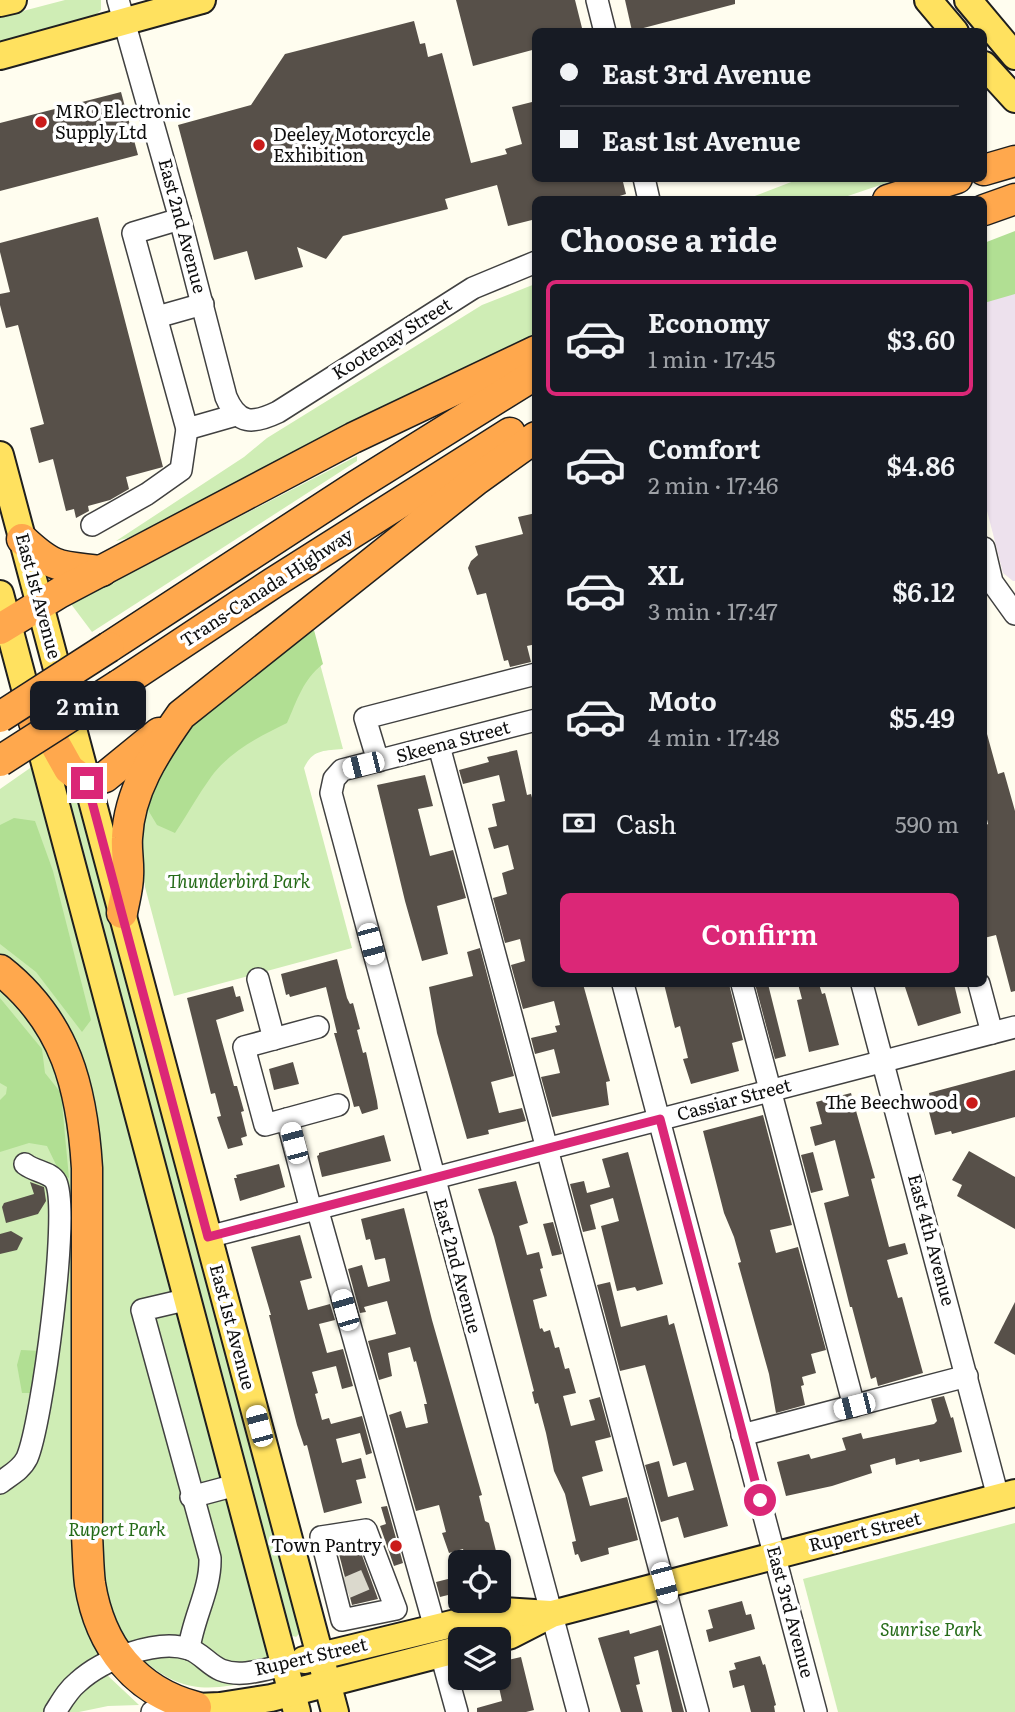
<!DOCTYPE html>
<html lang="en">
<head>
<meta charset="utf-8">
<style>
  body { margin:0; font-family:Literata,serif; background:#20242c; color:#f1f3f6; height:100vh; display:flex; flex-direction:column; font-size:26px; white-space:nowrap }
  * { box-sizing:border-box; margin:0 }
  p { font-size:23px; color:#9ea1a6 }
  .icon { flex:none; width:38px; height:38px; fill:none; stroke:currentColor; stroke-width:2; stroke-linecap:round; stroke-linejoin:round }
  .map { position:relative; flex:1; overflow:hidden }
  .drawer { position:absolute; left:532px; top:196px; width:455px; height:791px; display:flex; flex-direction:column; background:#171b24; border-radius:10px; box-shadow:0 2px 5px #0004 }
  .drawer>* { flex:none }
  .banner { position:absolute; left:532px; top:28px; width:455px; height:154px; border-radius:10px; box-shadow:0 2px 5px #0004; display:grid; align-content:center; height:154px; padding:0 28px; background:#171b24 }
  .controls { position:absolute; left:448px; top:1550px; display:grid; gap:14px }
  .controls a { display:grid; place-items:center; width:63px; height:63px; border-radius:10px; background:#171b24; box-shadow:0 2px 5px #0004; font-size:35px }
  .end { position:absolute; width:32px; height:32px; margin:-16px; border:9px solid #db2777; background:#fff; box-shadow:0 0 0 4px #fff }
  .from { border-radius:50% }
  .bubble { position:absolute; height:49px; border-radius:10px; background:#171b24; box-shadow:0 2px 5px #0004; font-size:23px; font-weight:600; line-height:49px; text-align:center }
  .car { position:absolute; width:21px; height:42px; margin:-21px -10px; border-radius:9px; box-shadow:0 0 5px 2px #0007; background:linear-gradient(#fff 24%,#345 0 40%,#fff 0 76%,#345 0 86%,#fff 0) }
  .banner b { display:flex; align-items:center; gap:24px; height:66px; font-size:26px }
  .banner b+b { border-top:2px solid #363941 }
  .banner i { width:18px; height:18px; background:#f1f3f6 }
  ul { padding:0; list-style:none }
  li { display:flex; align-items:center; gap:21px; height:116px; margin:0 14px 10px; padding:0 14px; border:4px solid transparent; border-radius:10px }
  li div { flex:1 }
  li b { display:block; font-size:26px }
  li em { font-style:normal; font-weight:600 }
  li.selected { border-color:#db2777 }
  li>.icon { width:63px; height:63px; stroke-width:1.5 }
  h2 { padding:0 28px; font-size:32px; line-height:84px }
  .pay { display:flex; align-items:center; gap:18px; height:77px; padding:0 28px; font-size:26px }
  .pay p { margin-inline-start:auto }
  .primary-button { display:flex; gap:14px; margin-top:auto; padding:14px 28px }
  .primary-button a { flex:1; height:80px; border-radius:10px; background:#db2777; color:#fff; font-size:28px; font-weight:600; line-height:80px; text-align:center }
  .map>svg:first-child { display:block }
  .industrial { fill:#ede1ed }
  .green { fill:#cfedb5 }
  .forest { fill:#b1df93 }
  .building { fill:#575049 }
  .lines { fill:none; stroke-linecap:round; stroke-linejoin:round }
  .minor-tunnel { stroke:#dbd9cd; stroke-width:21; stroke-dasharray:21 10; stroke-linecap:butt }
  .minor-casing { stroke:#414141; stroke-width:24 }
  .major-casing { stroke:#1f1f1f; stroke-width:30 }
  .highway-casing { stroke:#1f1f1f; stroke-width:33 }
  .minor { stroke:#fff; stroke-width:21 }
  .major { stroke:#ffe15f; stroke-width:26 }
  .highway { stroke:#ffa84d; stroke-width:30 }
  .highway-bridge-casing { stroke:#1f1f1f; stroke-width:33; stroke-linecap:butt }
  .highway-bridge { stroke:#ffa84d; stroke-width:30 }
  .route { stroke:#db2777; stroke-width:9 }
  .poi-dot { fill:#ca1b1a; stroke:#fff; stroke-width:2.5 }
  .labels { text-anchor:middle; stroke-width:7; stroke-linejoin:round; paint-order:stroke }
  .poi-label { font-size:18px; fill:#0e0e0e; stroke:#fff; text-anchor:start }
  .street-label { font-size:18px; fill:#0e0e0e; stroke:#fff }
  .park-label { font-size:18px; font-style:italic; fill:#256b18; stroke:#fff }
</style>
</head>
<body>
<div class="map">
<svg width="1015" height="1712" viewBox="0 0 1015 1712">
  <rect width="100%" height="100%" fill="#fffdef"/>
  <path class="industrial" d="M1015,256V581H1013L1003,573L984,499V264Z"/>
  <g class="green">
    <path d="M65,0H101V10L94,17L0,44V17Z"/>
    <path d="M799,179V178L898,179L839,199H747Z"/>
    <path d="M535,284V337L339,432L128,538L116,541L244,457L267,438L482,305Z"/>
    <path d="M357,456V461L92,632L71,604Z"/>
    <path d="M310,627L343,749C324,751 313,749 304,768L352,948L174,996L145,887L140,846L147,795L192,719Z"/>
    <path d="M33,766L272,1660L242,1667L134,1646L50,1712H0V789Z"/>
    <path d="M63,784L78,792L297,1621L299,1634L296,1637L290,1635Z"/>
    <path d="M1015,1523V1712H838L803,1579Z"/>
    <path d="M167,1653L267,1678C215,1690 185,1697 142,1659Z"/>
    <path d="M106,1674L139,1705L108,1706L79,1712H64L74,1697Z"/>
  </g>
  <g class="forest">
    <path d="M1015,231V294L984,303V243Z"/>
    <path d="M314,630L323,664C303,679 297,701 287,723C260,736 229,752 211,777C198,795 187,815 175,833L157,825L148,810C154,791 160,772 171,754C198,709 270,659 314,630Z"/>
    <path d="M14,818L35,821L53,871L91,1020L82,1032L36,972L0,944V825Z"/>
    <path d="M0,998L42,1049L45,1073L61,1093L69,1178L60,1173L47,1146L29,1143L0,1152V1100L6,1094L7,1087L0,1083Z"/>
    <path d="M21,1350L42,1351L37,1393H22L17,1365Z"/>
  </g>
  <g class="building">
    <path d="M456,0H575L583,32H536V49L473,66Z"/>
    <path d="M625,0H735V4L632,31Z"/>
    <path d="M414,21L420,44L425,43L428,57L442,53L471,163L507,154L505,149L522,144L512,107L536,101V178H622L626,194L607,200H536V219L508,226L497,185L445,199L448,209L343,236L326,259L297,247L303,267L255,280L247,251L214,260L178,125L251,105L285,54Z"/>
    <path d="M121,92L138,155L0,191V123Z"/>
    <path d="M98,217L163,467L126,477L129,489L110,500L88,506L89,511L76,518L74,509L66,511L53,459L39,463L30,428L44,424L18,325L6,328L0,305V294L10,292L0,252V243Z"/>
    <path d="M536,513V644L527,646L531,662L510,667L508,660L504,661L486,593L477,595L468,568L471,561L478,555L475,546L523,534L518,517Z"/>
    <path d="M984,734H987L998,774L1004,772L1015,811V991L1011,992L996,935L984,938V826L988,824L984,806Z"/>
    <path d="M517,750L527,795L531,794L536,813V984H583L610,1081L606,1082L609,1105L552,1117L541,1077L560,1073L554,1049L535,1054L531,1038L557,1032L555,1026L560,1025L554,1001L523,1009L511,965L525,961L520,939L505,943L493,898L507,894L502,873L514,869L508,845L494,849L488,828L497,826L492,804L505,801L499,775L463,784L459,770L489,762L487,757Z"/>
    <path d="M425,775L433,806L418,809L430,856L453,850L466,898L437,906L448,954L422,961L405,901L377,785Z"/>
    <path d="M480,948L514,1076L491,1082L499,1113L522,1108L526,1121L488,1130L489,1134L467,1139L437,1033L429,987L473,976L467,952Z"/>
    <path d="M337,959L347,998L350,1004L353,1003L360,1029L357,1030L363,1053L366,1052L377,1101L378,1109L362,1114L359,1106L354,1107L334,1033H337L326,987L290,997L289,994L286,995L281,974Z"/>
    <path d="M664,984H729L743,1040L732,1043L739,1071L691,1084L683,1059L688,1058L680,1026L675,1028Z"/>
    <path d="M755,984H768L786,1056L775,1059Z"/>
    <path d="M798,984H819L822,994L825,993L839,1045L809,1052L797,1000L802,999Z"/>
    <path d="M904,984H954L961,1013L918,1026Z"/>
    <path d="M233,986L236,997L240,996L244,1011L216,1020L234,1086H237L244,1111L241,1112L247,1136L241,1138L243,1145L228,1149L217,1117L221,1116L215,1093L211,1094L187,998Z"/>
    <path d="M293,1062L299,1084L274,1090L269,1069Z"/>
    <path d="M1015,1070V1117L952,1134L951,1131L935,1135L927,1104L931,1103L929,1093Z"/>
    <path d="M851,1093L875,1178L871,1179L889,1247L905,1243L908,1254L887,1260L898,1298L902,1297L923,1373L878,1386L876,1377L871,1379L852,1307H850L824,1203L849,1196L835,1140L815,1146L810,1127L822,1124L816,1102Z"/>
    <path d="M763,1115L792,1225L770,1230L776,1253L798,1247L826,1350L811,1354L816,1373L802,1377L804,1385L801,1386L805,1405L776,1413L769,1374L738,1263L741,1262L734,1237L724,1213L703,1131Z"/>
    <path d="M384,1135L391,1161L322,1177L317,1156L319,1155V1153Z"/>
    <path d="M969,1151L1015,1177V1229L957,1196L962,1185L952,1180Z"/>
    <path d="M628,1152L663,1284L637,1291L635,1287L617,1291L601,1226L619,1221L613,1198L590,1205L596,1229L583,1232L570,1184L584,1181L587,1193L610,1187L602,1159Z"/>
    <path d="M813,1152L823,1190L811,1193L801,1155Z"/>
    <path d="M279,1164L285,1187L240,1201L234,1178H237L236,1175Z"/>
    <path d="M516,1181L528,1223L519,1226L527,1255L539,1252L543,1268L540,1269L547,1296L533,1300L540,1329L542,1328L544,1332L550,1330L555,1348L559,1347L565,1369L569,1368L576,1393L563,1396L571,1426L595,1420L589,1400L600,1397L611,1437L595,1441L603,1471L582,1477L590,1506L627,1497L638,1540L608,1548L609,1554L581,1562L578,1554L575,1555L572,1542L576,1541L565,1494L554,1471L546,1433L538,1403L535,1404L532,1392L534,1391L494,1237L478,1189Z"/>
    <path d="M30,1182L44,1187L46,1201L38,1214L6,1223L2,1207L4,1203L34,1194Z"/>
    <path d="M404,1208L432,1320L482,1495L479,1496L485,1521L489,1523L499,1563H467L463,1549L449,1553L442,1533L446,1532L439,1505L416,1511L389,1415L401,1411L406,1428L428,1423L424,1404H427L416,1361L414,1362L410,1347L388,1353L392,1376L379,1380L368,1341L396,1334L387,1301L364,1307L366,1312L360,1313L348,1269L362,1265L368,1287L390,1281L385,1258L375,1260L370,1239L366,1240L361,1219Z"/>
    <path d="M553,1222L562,1254L552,1256L543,1224Z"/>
    <path d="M11,1231L23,1238L17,1250L0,1254V1234Z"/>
    <path d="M300,1235L312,1278L300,1281L308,1310L330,1304L335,1320L319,1324L327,1353L343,1349L353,1386L342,1389L336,1366L312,1372L318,1393L315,1394L322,1420L329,1418L331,1424L362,1416L372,1453L366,1455L360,1433L336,1439L342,1463L361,1458L366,1478L356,1480L362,1503L324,1513L307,1445L304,1446L297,1425L269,1315H271L251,1247Z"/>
    <path d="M610,1282L621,1327L667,1315L669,1325L674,1323L728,1526L684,1538L678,1517L661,1522L645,1465L659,1461L668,1497L694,1490L686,1462L673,1466L645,1365L620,1371L597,1285Z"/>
    <path d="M1015,1302V1355L994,1343Z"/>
    <path d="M944,1396L951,1418L953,1417L962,1452L920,1462L919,1459L896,1465L895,1458L870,1465L872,1473L832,1486L786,1496L777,1462L809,1454L811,1459L846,1450L842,1438L861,1433L863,1439L934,1424L937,1421L931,1399Z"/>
    <path d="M387,1506L403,1563L394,1566L380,1526L386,1524L381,1507Z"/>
    <path d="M359,1547L378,1599L352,1605L339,1554Z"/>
    <path d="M448,1579L452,1594L440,1597L436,1582Z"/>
    <path d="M742,1601L746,1615L751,1614L755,1629L709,1642L706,1630L713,1628L708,1610Z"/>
    <path d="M661,1625L684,1712H672L658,1650L634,1657L640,1684L636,1685L643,1712H621L598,1638L629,1630L630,1634Z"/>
    <path d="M760,1656L763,1665L765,1664L776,1705L774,1706L775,1712H751L744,1685L733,1688L729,1671L736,1669L734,1663Z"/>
    <path d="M521,1657L534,1710L526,1712H477V1708L502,1701L497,1678H499V1662Z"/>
  </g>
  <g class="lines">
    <path class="minor-tunnel" d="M346,1588L374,1576"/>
    <g class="minor-casing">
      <g id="minor">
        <path d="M118,0L180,219L226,397C238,425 253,424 278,412L473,288L536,262"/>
        <path d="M597,0L605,32"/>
        <path d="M644,178L649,200"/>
        <path d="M180,219L133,233L187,429L236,415"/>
        <path d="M157,317L203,304"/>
        <path d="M92,525L147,494L181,470L187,429"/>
        <path d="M984,548L992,582L1015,614"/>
        <path d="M536,720L342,770L334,779L331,793L578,1712"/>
        <path d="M439,746L698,1712"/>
        <path d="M378,761L365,718L536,674"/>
        <path d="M258,979L274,1039"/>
        <path d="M623,984L816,1712"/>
        <path d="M742,984L854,1406"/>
        <path d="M862,984L998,1497"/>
        <path d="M979,984L992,1033"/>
        <path d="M318,1027L244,1047L265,1125L338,1105"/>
        <path d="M287,1119L311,1210"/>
        <path d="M317,1208L435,1628"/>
        <path d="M208,1237L1015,1027"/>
        <path d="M189,1299L142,1310L210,1558C211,1589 193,1618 189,1649"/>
        <path d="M742,1435L967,1376"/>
        <path d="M0,1483C10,1475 21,1470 27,1458C42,1424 70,1213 56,1182C51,1172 35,1172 25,1164"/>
        <path d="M191,1497L236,1485"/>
        <path d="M366,1530L396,1609L342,1620L321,1537Z"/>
        <path d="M441,1654L457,1712"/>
        <path d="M55,1712C62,1701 68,1690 78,1682C102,1660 157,1638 189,1649C201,1653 209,1665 221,1670C241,1678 265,1669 285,1665"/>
        <path d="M152,1712L191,1707"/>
      </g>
    </g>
    <g class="major-casing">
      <g id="major">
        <path d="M928,0L955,32"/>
        <path d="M968,0L1015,56"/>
        <path d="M0,3L13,0"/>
        <path d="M0,56L202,0"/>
        <path d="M984,65L1015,99"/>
        <path d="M0,455L335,1712"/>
        <path d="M0,594L297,1712"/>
        <path d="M494,1640L511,1635L552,1614L1015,1493"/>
        <path d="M304,1660L505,1611L550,1614"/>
        <path d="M196,1707L220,1706L271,1698L460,1649"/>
      </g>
    </g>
    <g class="highway-casing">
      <g id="highway">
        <path d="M984,170L1015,161"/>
        <path d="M888,200L957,178"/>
        <path d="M984,210L1015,199"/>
        <path d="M22,539C55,570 60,566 102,571"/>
        <path d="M0,629L59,593L353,438L536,351"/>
        <path d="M109,647L356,486L536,374"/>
        <path d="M119,685L273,583L510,433"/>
        <path d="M34,722L55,744L69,769L87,783L105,777L159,733"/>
        <path d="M122,913C124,901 128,888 128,876C129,863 126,850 127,838C129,791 155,752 181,715L476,480L536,437"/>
        <path d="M0,970C66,1022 82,1088 87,1168V1535C88,1551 88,1568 90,1584C100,1646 135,1691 196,1707"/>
      </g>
    </g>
    <use href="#minor" class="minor"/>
    <use href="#major" class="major"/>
    <use href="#highway" class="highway"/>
    <g class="highway-bridge-casing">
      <g id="highway-bridge">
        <path d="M0,717L109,647"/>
        <path d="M0,761L119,685"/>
      </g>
    </g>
    <use href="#highway-bridge" class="highway-bridge"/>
  </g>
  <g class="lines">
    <path class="route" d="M87,783L208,1237L660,1119L760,1500"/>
  </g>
  <g class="poi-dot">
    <circle cx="41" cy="122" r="7"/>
    <circle cx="259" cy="145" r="7"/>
    <circle cx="972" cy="1103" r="7"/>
    <circle cx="396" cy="1546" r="7"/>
  </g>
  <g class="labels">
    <g class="poi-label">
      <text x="55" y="118">MRO Electronic<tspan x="55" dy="21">Supply Ltd</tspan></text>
      <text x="273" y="141">Deeley Motorcycle<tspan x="273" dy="21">Exhibition</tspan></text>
      <text x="958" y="1109" text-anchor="end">The Beechwood</text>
      <text x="382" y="1552" text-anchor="end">Town Pantry</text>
    </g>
    <g class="street-label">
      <text transform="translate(182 226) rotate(75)" y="6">East 2nd Avenue</text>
      <text transform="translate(392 339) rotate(-32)" y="6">Kootenay Street</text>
      <text transform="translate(267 588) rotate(-33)" y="6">Trans-Canada Highway</text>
      <text transform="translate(38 596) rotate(75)" y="6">East 1st Avenue</text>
      <text transform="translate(453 742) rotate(-15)" y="6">Skeena Street</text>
      <text transform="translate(734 1100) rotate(-15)" y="6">Cassiar Street</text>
      <text transform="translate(931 1240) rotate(75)" y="6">East 4th Avenue</text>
      <text transform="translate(457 1266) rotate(75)" y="6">East 2nd Avenue</text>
      <text transform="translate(232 1327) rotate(75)" y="6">East 1st Avenue</text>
      <text transform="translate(865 1532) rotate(-14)" y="6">Rupert Street</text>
      <text transform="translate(790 1612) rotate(75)" y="6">East 3rd Avenue</text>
      <text transform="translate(311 1657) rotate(-13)" y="6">Rupert Street</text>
    </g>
    <g class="park-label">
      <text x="239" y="888">Thunderbird Park</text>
      <text x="117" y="1536">Rupert Park</text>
      <text x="931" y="1636">Sunrise Park</text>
    </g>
  </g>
</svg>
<div class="controls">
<a><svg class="icon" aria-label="locate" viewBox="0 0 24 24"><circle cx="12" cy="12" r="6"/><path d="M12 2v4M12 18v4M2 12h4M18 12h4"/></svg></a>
<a><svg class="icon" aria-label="layers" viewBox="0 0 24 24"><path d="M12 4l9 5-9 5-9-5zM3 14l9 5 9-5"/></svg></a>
</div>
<i class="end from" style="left:760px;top:1500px"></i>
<i class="end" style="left:87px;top:783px"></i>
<div class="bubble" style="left:30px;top:681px;width:116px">2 min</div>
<i class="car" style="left:363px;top:765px;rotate:256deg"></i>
<i class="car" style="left:371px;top:944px;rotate:165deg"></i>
<i class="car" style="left:294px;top:1143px;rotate:345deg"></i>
<i class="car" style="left:345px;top:1310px;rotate:344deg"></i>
<i class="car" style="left:854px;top:1406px;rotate:256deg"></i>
<i class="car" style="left:259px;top:1426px;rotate:345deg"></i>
<i class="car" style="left:664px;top:1583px;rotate:165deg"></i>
<div class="banner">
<b><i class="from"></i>East 3rd Avenue</b>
<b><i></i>East 1st Avenue</b>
</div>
<section class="drawer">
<h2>Choose a ride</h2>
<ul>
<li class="selected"><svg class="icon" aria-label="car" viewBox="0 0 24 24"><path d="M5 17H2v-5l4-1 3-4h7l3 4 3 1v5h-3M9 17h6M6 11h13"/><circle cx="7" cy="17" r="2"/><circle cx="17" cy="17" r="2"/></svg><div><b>Economy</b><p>1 min · 17:45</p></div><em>$3.60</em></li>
<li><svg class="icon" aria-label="car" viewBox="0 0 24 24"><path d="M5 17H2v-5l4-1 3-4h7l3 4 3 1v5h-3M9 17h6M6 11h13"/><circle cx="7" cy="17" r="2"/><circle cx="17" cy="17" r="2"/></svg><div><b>Comfort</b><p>2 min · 17:46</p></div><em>$4.86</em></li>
<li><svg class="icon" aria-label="car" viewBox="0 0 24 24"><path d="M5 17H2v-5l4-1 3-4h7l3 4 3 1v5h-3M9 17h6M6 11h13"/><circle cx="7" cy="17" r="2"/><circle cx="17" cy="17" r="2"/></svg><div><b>XL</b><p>3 min · 17:47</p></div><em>$6.12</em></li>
<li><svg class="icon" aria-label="car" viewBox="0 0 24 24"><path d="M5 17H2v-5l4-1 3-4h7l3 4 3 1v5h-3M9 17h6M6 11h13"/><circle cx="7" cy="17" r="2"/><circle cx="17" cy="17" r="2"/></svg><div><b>Moto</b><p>4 min · 17:48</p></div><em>$5.49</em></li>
</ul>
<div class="pay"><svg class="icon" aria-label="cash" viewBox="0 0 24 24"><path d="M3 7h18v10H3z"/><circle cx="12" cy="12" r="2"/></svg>Cash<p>590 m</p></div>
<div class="primary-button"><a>Confirm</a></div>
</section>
</div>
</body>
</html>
